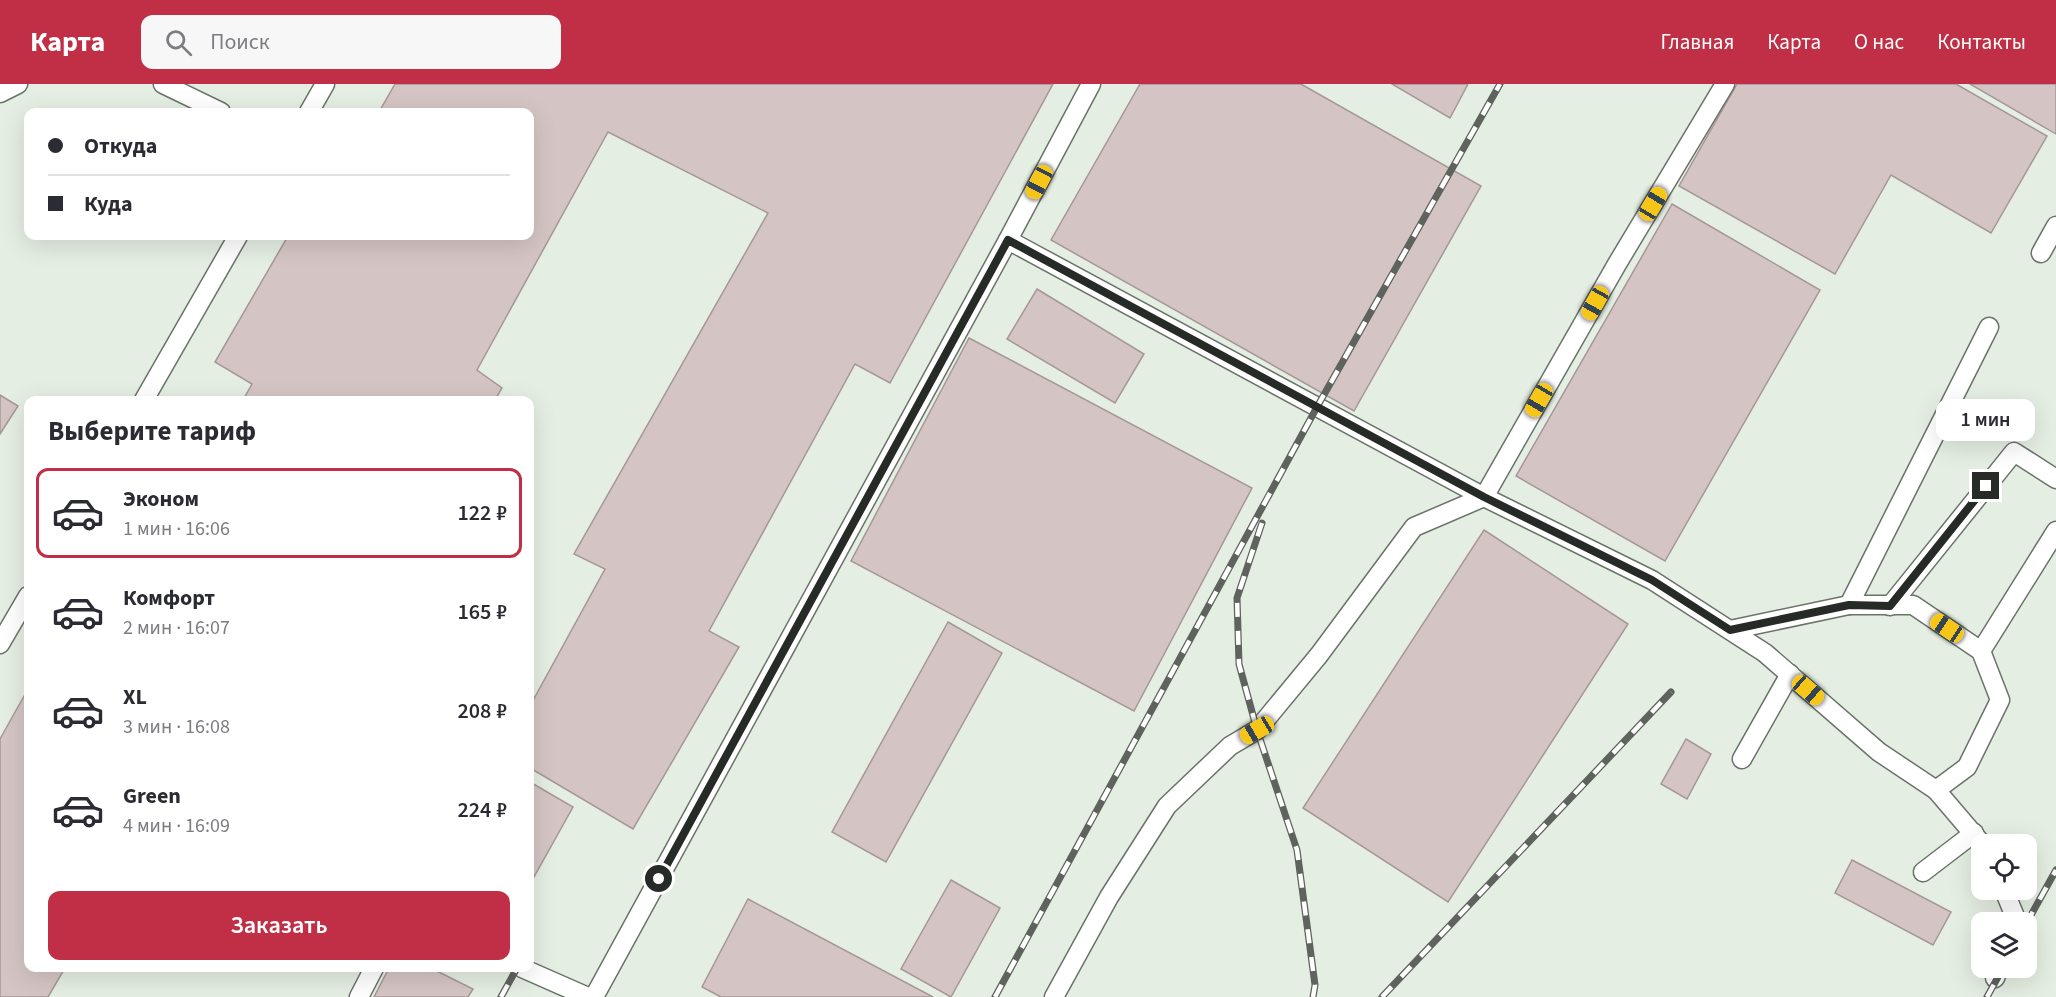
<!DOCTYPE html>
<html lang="ru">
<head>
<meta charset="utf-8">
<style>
  body { margin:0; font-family:"Source Sans 3",sans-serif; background:#f7f7f7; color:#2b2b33; height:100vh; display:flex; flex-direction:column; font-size:22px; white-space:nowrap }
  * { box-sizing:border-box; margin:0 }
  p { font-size:20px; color:#7c7c81 }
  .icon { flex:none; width:33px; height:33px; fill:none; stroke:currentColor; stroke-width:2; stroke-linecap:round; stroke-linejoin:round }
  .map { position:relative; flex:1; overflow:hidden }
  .panel { position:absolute; left:24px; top:312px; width:510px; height:576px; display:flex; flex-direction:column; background:#fff; border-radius:12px; box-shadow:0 6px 24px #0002 }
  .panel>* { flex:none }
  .top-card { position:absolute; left:24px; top:24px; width:510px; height:132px; border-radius:12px; box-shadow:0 6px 24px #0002; display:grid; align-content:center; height:132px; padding:0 24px; background:#fff }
  .controls { position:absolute; left:1971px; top:750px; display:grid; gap:12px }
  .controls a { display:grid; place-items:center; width:66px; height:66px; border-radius:12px; background:#fff; box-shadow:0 6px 24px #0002; font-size:30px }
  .end { position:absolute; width:27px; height:27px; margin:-14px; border:8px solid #272b27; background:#fff; box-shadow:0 0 0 3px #fff }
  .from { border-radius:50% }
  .bubble { position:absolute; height:42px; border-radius:12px; background:#fff; box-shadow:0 6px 24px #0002; font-size:20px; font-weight:600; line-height:42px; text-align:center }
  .car { position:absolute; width:18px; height:36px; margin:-18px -9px; border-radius:8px; box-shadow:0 0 4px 2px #0007; background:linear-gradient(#f5c518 24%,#345 0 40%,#f5c518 0 76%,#345 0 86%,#f5c518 0) }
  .top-card b { display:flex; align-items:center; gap:21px; height:57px; font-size:22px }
  .top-card b+b { border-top:2px solid #e1e1e2 }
  .top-card i { width:15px; height:15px; background:#2b2b33 }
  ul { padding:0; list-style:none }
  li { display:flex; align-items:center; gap:18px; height:90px; margin:0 12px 9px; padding:0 12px; border:3px solid transparent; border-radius:12px }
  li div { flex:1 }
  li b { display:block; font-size:22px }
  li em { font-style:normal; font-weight:600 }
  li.selected { border-color:#c02f45 }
  li>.icon { width:54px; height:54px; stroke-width:1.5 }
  h2 { padding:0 24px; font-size:27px; line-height:72px }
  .cta { display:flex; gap:12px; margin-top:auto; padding:12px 24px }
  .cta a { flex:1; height:69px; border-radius:12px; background:#c02f45; color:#fff; font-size:24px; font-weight:600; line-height:69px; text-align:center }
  header { display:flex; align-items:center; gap:36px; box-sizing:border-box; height:84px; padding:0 30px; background:#c02f45; color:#fff }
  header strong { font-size:28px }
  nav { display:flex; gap:33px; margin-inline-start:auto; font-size:21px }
  .search { width:420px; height:54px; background:#f7f7f7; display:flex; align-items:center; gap:15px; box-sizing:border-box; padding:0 21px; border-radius:12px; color:#7c7c81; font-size:22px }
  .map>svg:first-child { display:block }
  .building { fill:#d4c5c4; stroke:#a69797; stroke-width:1.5 }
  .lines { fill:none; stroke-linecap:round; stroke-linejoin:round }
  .lane-casing { stroke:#6a7369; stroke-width:21 }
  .lane { stroke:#fff; stroke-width:18 }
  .rail-casing { stroke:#5e635d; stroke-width:7 }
  .rail { stroke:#fff; stroke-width:4.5; stroke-dasharray:14; stroke-linecap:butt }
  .route { stroke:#272b27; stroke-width:8 }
</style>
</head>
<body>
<header>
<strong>Карта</strong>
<div class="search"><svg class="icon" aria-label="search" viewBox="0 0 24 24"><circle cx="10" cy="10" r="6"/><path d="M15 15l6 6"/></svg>Поиск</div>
<nav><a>Главная</a><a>Карта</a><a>О нас</a><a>Контакты</a></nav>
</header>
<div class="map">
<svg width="2056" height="913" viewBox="0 0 2056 913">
  <rect width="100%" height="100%" fill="#e5eee3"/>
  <g class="building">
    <path d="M395,0H1053L890,299L855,280L709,547L739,563L633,745L530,684V622L605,485L574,470L768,129L608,48L477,286L502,304L495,316H243L252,300L215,278L288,152H530V28H379Z"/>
    <path d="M1140,0H1301L1481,102L1354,327L1051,156Z"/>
    <path d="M1392,0H1468L1450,34Z"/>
    <path d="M1737,0H1956L2047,52L1991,149L1891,91L1835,190L1679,102Z"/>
    <path d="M1970,0H2056V50Z"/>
    <path d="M1672,120L1820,206L1665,477L1516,392Z"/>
    <path d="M1037,205L1144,270L1115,319L1007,255Z"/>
    <path d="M969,254L1252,404L1134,627L851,477Z"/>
    <path d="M0,311L18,322L0,350Z"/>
    <path d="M1484,446L1628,540L1448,818L1303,724Z"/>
    <path d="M948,538L1002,569L886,778L832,748Z"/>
    <path d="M28,605V884H65L48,913H0V655Z"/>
    <path d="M1686,655L1711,670L1687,715L1661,700Z"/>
    <path d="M530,698L573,723L530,800Z"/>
    <path d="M1852,776L1951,828L1933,861L1835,809Z"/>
    <path d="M951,796L1000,824L951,913L901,885Z"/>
    <path d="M748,815L933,913H721L702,903Z"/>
    <path d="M389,884H431L473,905L468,913H374Z"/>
  </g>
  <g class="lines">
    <g class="lane-casing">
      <g id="lane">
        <path d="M163,0L221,28"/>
        <path d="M0,9L18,0"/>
        <path d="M309,28L325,0"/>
        <path d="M1008,156L1484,413L1652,496L1765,569L1879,668L1936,706L1967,683L2000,616L1981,567L1913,521H1849L1730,546"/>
        <path d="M2041,169L2056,142"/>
        <path d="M144,316L238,152"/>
        <path d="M1849,521L1989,243"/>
        <path d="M1890,522L2014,368L2056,395"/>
        <path d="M0,560L28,512"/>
        <path d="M1981,567L2056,447"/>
        <path d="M1742,675L1790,590"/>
        <path d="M1936,706L1982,760"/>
        <path d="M1923,788L1974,749"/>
        <path d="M2004,806L2016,835L2014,838"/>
        <path d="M522,884L588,913"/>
        <path d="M1995,894L1999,884"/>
        <path d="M359,913L374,884"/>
        <path d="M594,913L1008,156L1091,0"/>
        <path d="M1054,913L1109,813L1167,722L1230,662L1257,646L1319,571L1414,443L1484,413L1617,180L1725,0"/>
      </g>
    </g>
    <use href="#lane" class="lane"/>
    <g class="rail-casing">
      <g id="rail">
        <path d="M1262,439L1237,514L1239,580L1257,646L1297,766L1315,901L1313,913"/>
        <path d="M2026,840L2056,786"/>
        <path d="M501,913L517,884"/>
        <path d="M995,913L1317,323L1500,0"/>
        <path d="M1382,913L1671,608"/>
        <path d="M1987,913L2003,884"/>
      </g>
    </g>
    <use href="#rail" class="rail"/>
  </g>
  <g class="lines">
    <path class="route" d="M659,795L1008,156L1484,413L1652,496L1730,546L1849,521L1890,522L1986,402"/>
  </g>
</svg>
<div class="controls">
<a><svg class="icon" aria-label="locate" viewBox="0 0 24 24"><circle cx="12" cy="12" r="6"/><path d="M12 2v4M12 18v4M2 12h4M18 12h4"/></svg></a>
<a><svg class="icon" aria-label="layers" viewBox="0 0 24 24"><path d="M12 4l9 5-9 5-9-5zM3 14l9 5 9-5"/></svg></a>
</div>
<i class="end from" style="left:659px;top:795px"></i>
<i class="end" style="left:1986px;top:402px"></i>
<div class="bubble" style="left:1936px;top:315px;width:99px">1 мин</div>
<i class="car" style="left:1039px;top:98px;rotate:208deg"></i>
<i class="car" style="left:1653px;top:120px;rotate:31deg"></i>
<i class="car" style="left:1595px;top:219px;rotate:209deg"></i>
<i class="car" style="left:1539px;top:316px;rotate:210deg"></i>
<i class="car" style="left:1947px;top:544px;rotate:304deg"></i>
<i class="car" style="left:1808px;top:606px;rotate:131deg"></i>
<i class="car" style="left:1257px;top:646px;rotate:240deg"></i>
<div class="top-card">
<b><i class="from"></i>Откуда</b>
<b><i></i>Куда</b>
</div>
<section class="panel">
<h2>Выберите тариф</h2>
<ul>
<li class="selected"><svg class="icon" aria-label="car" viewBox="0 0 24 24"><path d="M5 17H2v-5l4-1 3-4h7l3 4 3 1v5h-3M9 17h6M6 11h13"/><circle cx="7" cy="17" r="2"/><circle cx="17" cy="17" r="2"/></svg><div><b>Эконом</b><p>1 мин · 16:06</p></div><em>122 ₽</em></li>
<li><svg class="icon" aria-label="car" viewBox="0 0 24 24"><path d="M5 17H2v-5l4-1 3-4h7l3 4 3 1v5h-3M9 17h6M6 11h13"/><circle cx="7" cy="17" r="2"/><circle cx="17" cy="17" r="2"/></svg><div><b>Комфорт</b><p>2 мин · 16:07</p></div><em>165 ₽</em></li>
<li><svg class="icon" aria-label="car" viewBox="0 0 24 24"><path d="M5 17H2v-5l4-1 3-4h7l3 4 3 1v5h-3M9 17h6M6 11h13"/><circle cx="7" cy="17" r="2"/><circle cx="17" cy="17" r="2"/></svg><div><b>XL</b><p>3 мин · 16:08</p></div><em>208 ₽</em></li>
<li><svg class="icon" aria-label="car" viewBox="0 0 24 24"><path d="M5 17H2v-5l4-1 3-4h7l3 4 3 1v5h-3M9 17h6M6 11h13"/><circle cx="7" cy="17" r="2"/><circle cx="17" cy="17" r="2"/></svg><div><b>Green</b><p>4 мин · 16:09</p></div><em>224 ₽</em></li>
</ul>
<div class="cta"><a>Заказать</a></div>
</section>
</div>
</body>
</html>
